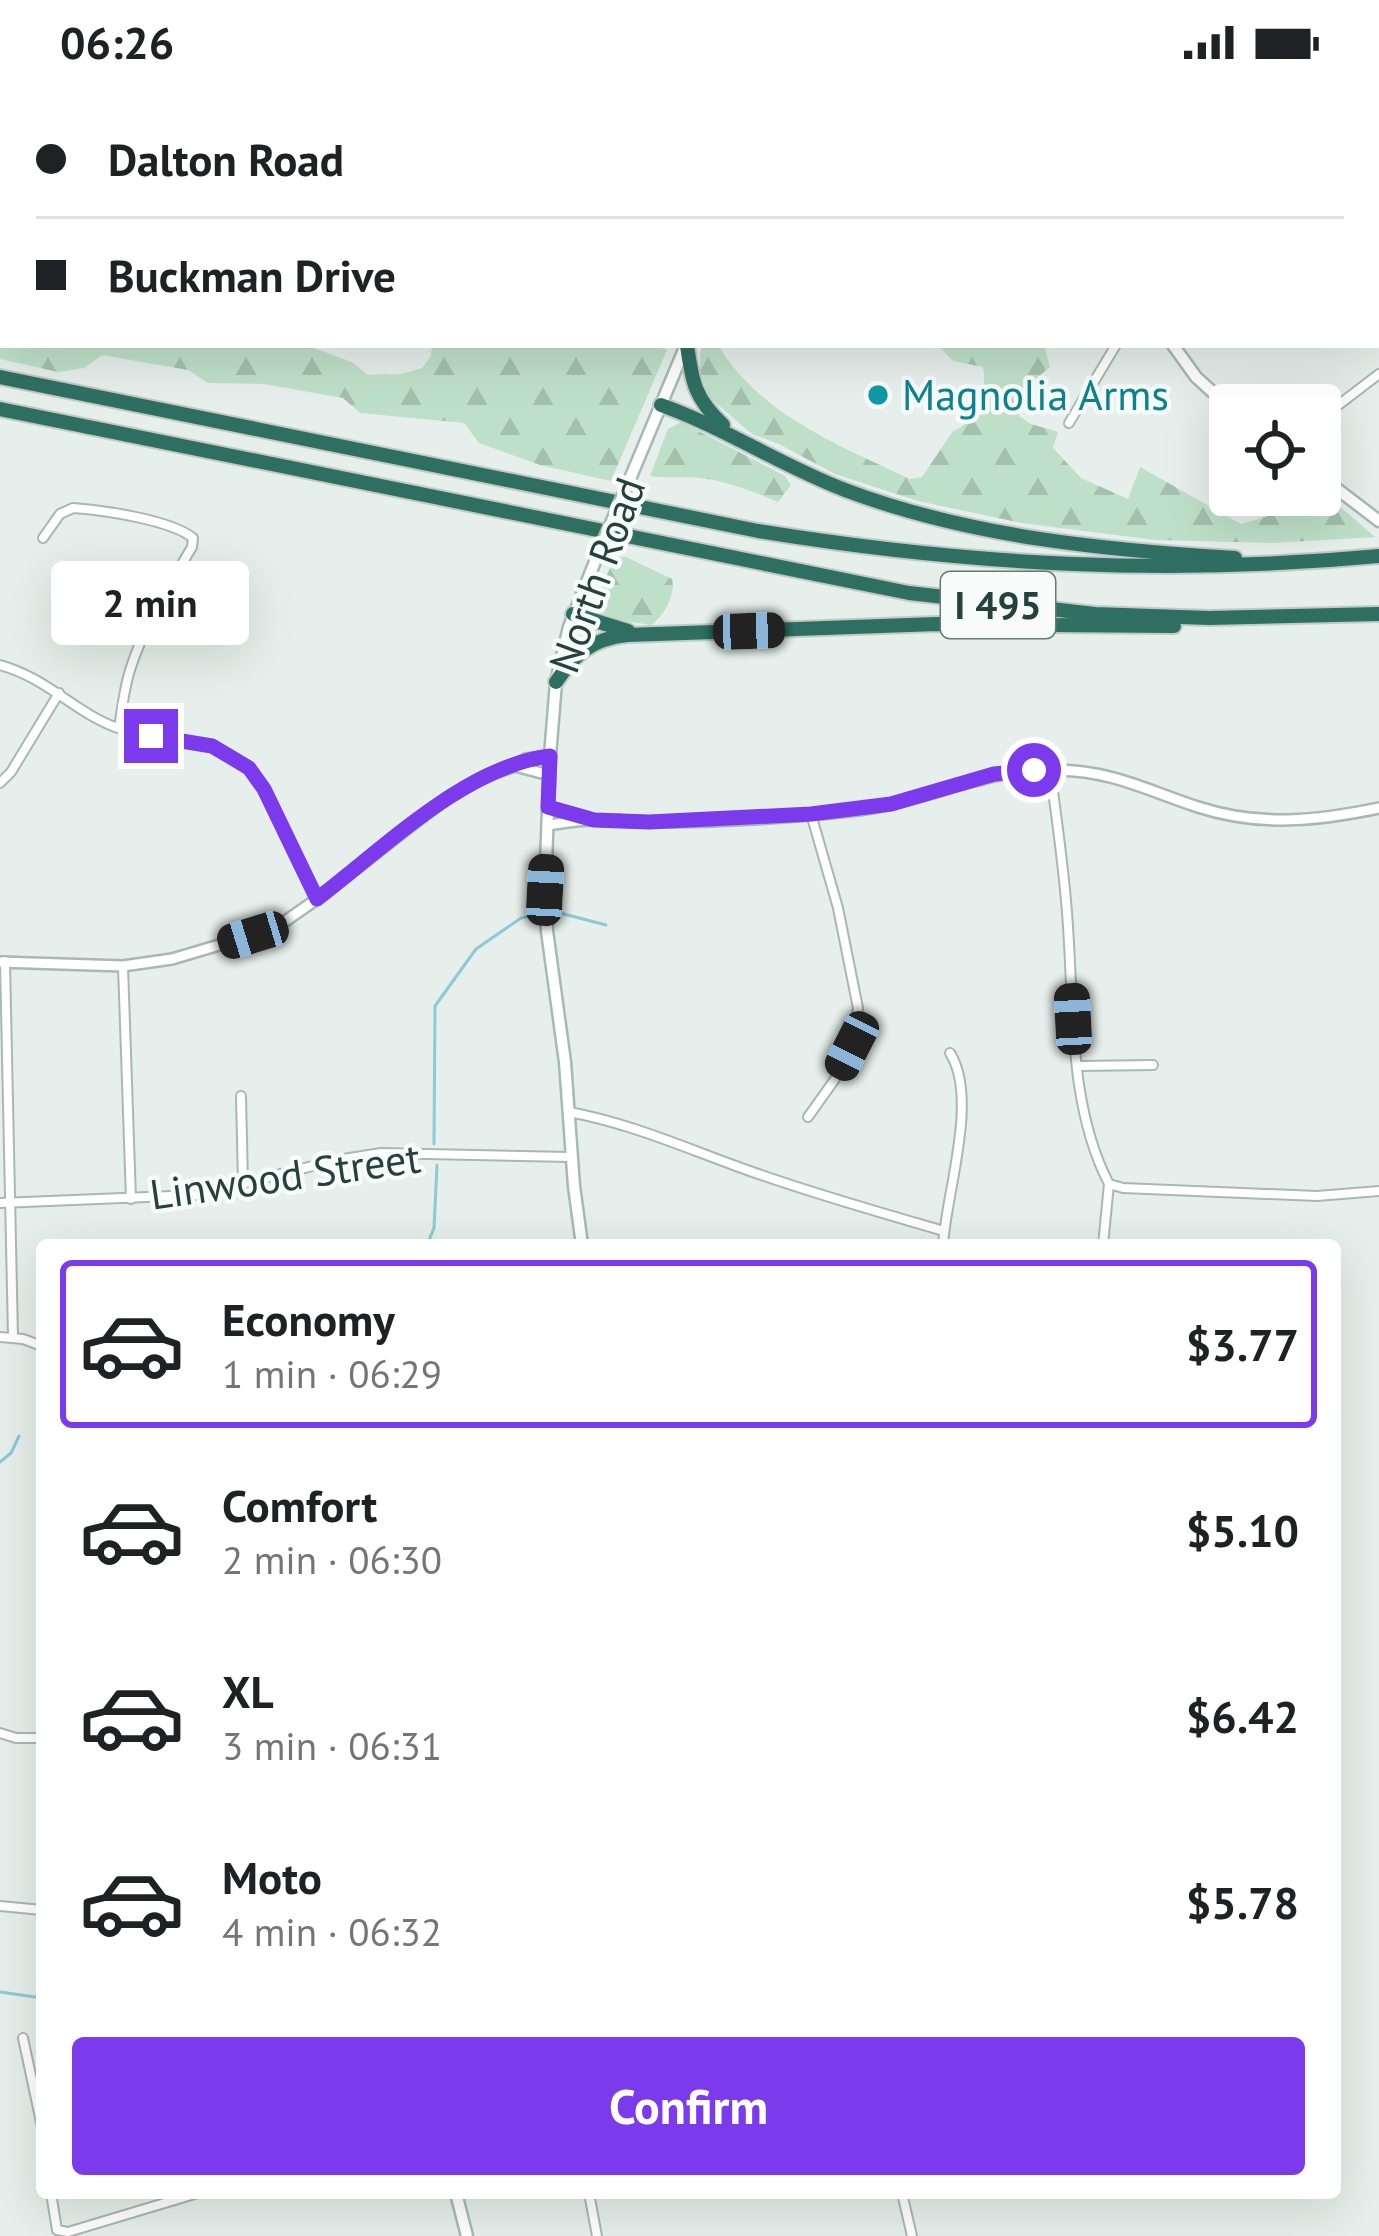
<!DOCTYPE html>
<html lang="en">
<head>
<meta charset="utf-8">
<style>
  body { margin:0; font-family:"PT Sans",sans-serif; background:#f6f6f6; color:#202124; height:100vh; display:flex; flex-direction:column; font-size:45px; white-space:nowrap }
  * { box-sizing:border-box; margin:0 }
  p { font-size:39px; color:#757577 }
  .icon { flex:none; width:66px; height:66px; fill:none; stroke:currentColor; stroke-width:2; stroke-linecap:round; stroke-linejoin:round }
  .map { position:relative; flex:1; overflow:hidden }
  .side { position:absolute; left:36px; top:1155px; width:1305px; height:960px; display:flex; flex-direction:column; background:#fff; border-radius:12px; box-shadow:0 12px 48px #0002 }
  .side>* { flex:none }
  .hud { position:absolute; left:0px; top:0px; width:1380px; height:264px; box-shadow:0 12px 48px #0002; display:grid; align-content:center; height:264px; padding:0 36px; background:#fff }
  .controls { position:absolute; left:1209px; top:300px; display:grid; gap:24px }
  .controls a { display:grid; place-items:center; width:132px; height:132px; border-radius:12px; background:#fff; box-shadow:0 12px 48px #0002; font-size:60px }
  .end { position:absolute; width:54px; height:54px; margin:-27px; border:15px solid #7c3aed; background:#fff; box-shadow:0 0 0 6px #fff }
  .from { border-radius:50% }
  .bubble { position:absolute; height:84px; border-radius:12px; background:#fff; box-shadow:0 12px 48px #0002; font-size:39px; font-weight:800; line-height:84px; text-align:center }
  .car { position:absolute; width:36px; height:72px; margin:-36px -18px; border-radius:15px; box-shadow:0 0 9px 3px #0007; background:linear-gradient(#222 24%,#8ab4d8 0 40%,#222 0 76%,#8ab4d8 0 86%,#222 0) }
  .hud b { display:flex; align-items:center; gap:42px; height:114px; font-size:45px }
  .hud b+b { border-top:3px solid #e0e0e0 }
  .hud i { width:30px; height:30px; background:#202124 }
  ul { padding:21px 0 0; list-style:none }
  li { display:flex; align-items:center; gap:36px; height:168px; margin:0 24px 18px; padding:0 12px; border:6px solid transparent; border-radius:12px }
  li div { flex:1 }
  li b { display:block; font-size:45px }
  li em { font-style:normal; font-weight:800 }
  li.selected { border-color:#7c3aed }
  li>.icon { width:108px; height:108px; stroke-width:1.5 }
  .button { display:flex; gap:24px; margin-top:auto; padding:24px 36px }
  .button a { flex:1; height:138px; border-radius:12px; background:#7c3aed; color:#fff; font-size:48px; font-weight:800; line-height:138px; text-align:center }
  .status { display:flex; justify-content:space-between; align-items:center; height:84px; padding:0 60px; background:#fff; direction:ltr }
  .status svg { height:33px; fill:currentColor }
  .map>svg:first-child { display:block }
  .forest { fill:url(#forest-firs) }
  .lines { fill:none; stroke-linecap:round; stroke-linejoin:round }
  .stream { stroke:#8ec9d4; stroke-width:3 }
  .minor-casing { stroke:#a8b8b2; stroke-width:12 }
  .tertiary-casing { stroke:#a8b8b2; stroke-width:14 }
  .secondary-casing { stroke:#a4bbb3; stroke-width:15 }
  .motorway-casing { stroke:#c2cac8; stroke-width:18 }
  .minor { stroke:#fff; stroke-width:8 }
  .tertiary { stroke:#fff; stroke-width:9 }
  .secondary { stroke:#fff; stroke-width:10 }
  .motorway { stroke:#2f6f62; stroke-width:14 }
  .secondary-bridge-casing { stroke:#a4bbb3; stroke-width:15; stroke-linecap:butt }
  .secondary-bridge { stroke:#fff; stroke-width:10 }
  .route { stroke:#7c3aed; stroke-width:15 }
  .culture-dot { fill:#0f9aa8; stroke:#f7fbf9; stroke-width:4.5 }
  .labels { text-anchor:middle; stroke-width:9; stroke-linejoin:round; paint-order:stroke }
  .shield { fill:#f7fbf9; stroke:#637a73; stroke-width:3 }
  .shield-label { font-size:39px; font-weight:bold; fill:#24423a }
  .culture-label { font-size:42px; fill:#0d838f; stroke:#f7fbf9; text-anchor:start }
  .street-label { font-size:42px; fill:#24423a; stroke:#f7fbf9 }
</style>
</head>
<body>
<div class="status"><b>06:26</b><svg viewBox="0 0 49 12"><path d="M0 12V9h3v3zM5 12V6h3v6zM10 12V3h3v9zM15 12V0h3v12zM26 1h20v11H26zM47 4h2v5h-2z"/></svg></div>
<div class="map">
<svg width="1379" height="2152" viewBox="0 0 1379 2152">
  <defs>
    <pattern id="forest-firs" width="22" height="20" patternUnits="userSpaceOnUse" patternTransform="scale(3)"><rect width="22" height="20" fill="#bfe0c8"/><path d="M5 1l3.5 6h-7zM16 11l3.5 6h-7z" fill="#a4c1ad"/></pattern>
  </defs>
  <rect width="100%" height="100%" fill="#e6efeb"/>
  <g class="forest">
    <path d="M0,211L3,215V261H305L352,278L368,291L402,290L422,284L431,272L432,261H655L667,266L611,397L540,381L479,359L464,339L360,329L343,314L264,300L208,299L188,286L102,271L84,284L58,288L0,275Z"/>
    <path d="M703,261H718C760,331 839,361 910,395L922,393L953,347C977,339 988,306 983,283L953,277L938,261H1044L1050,283L1021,307L1019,332L1031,340L1058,348L1053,364L1081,394L1128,415L1140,383L1241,440L1330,414L1375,453L1272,459L1155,456L1022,439L918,417L835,390L779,360L752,350L710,314L700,288V268Z"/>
    <path d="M681,338L785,392L791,401L778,418C753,408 728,397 700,394C683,392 666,395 650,392L668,345Z"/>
    <path d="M617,473H626L672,495C676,510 664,532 651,541L620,536L594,526C595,516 611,479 617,473Z"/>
  </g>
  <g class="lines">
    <g class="stream">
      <path d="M560,829L606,841"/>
      <path d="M434,1060L435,922L476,865L521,834L535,831"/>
      <path d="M427,1161L434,1144L437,1081"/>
      <path d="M0,1378L11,1369L19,1352"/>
      <path d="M0,1908L42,1914"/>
    </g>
    <g class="minor-casing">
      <g id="minor">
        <path d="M385,0V3"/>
        <path d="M0,49L3,53"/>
        <path d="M1320,335L1379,290"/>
        <path d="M1069,339L1116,261"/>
        <path d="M43,454L60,430L73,424C103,426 171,436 193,454L192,463C169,502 144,542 130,586C124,605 122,625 119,644"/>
        <path d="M0,581C47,594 73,627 115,643C171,663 227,645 264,705L317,815"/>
        <path d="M1050,685C1057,738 1065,790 1068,843C1074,928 1069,1023 1109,1100L1123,1104L1317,1112L1379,1107"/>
        <path d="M0,699L11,688L59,609"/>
        <path d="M5,877L13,1253"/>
        <path d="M123,882L131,1115"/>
        <path d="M1078,982L1153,981"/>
        <path d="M241,1012L243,1100"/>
        <path d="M569,1028C630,1039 688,1065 747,1086C811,1109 878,1128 944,1147"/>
        <path d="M808,1033L835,995L852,962L858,924L838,824L811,730"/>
        <path d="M0,1119L196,1111L337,1076L381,1069L571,1073"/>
        <path d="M943,1161C946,1109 979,1015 950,969"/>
        <path d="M1103,1161L1109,1100"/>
        <path d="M0,1253L23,1255L42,1262"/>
        <path d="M0,1649L16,1654H42"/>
        <path d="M0,1822L42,1826"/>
        <path d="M23,1954L42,2043"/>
        <path d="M51,2109L57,2146L68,2148L198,2109"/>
        <path d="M589,2109L597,2152"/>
        <path d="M902,2109L912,2152"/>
      </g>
    </g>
    <g class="tertiary-casing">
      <g id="tertiary">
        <path d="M985,3L989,0"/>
        <path d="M515,682L549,691"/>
        <path d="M549,723L589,734"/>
        <path d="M548,741C563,739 578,736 593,736C612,735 630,738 648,738C718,738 790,734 859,726C927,717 988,683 1057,686C1113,687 1146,706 1198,723C1259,743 1317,737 1379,724"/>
        <path d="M0,878L123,882L172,875L253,851L284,838L317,815L448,713L483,693L515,682L526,675L550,672"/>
      </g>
    </g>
    <g class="secondary-casing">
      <g id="secondary">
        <path d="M769,3L770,0"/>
        <path d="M1033,3V0"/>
        <path d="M1173,261L1196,293L1230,324"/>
        <path d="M1320,392L1379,437"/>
        <path d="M627,402L686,261"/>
        <path d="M582,1161L574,1102L565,978L547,847L545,806L550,672L556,598L569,543L600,465"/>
        <path d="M456,2109L467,2152"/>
      </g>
    </g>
    <g class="motorway-casing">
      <g id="motorway">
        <path d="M687,261C692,298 695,315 723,341"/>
        <path d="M0,293L758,447C968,481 1167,492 1379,472"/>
        <path d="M661,321C725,344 782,382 845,406C970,453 1104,466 1235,474"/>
        <path d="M0,325L909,509L1095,530L1209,534L1379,530"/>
        <path d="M573,530L628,547"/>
        <path d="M556,598C575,569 592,555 627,551L937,540L1174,542"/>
      </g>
    </g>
    <use href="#minor" class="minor"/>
    <use href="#tertiary" class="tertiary"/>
    <use href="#secondary" class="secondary"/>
    <use href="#motorway" class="motorway"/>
    <g class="secondary-bridge-casing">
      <path id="secondary-bridge" d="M600,465L627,402"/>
    </g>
    <use href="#secondary-bridge" class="secondary-bridge"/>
  </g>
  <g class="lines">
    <path class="route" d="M151,652L212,662L249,684L264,705L317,815C384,764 466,682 550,672L548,723L594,736L649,738L811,730L891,720L994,690L1034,686"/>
  </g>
  <circle class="culture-dot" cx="878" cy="311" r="12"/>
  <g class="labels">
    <rect class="shield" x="941" y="488" width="114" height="66" rx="9"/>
    <g class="shield-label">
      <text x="998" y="535">I 495</text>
    </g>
    <g class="culture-label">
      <text x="902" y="326">Magnolia Arms</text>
    </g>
    <g class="street-label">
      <text transform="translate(597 491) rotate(-70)" y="15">North Road</text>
      <text transform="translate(285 1092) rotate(-8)" y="15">Linwood Street</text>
    </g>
  </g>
</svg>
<div class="controls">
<a><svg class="icon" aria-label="locate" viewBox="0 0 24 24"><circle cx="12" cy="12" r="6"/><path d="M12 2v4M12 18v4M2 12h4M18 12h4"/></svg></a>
</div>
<i class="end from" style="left:1034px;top:686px"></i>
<i class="end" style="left:151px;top:652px"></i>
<div class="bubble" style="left:51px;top:477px;width:198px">2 min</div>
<i class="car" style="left:749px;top:547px;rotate:88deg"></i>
<i class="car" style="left:545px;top:806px;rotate:3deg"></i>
<i class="car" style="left:253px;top:851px;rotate:253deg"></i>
<i class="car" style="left:1073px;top:935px;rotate:357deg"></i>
<i class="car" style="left:852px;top:962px;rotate:207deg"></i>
<div class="hud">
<b><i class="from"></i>Dalton Road</b>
<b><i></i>Buckman Drive</b>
</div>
<section class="side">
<ul>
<li class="selected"><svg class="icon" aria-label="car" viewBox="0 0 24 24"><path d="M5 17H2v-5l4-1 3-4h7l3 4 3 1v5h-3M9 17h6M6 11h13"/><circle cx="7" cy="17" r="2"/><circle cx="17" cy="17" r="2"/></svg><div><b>Economy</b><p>1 min · 06:29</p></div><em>$3.77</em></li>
<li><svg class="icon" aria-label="car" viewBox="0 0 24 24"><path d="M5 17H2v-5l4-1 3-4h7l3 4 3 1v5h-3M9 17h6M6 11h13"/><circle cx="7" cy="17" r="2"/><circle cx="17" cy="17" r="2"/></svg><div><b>Comfort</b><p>2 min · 06:30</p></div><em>$5.10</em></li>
<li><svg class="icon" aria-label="car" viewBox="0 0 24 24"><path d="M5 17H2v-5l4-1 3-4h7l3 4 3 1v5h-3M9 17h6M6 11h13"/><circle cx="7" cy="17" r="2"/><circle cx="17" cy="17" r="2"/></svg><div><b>XL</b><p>3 min · 06:31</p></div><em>$6.42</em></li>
<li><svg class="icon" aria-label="car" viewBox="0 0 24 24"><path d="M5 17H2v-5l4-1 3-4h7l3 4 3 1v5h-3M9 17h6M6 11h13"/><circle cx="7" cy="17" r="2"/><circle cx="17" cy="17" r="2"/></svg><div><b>Moto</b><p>4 min · 06:32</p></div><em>$5.78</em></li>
</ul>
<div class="button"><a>Confirm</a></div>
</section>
</div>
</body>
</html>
